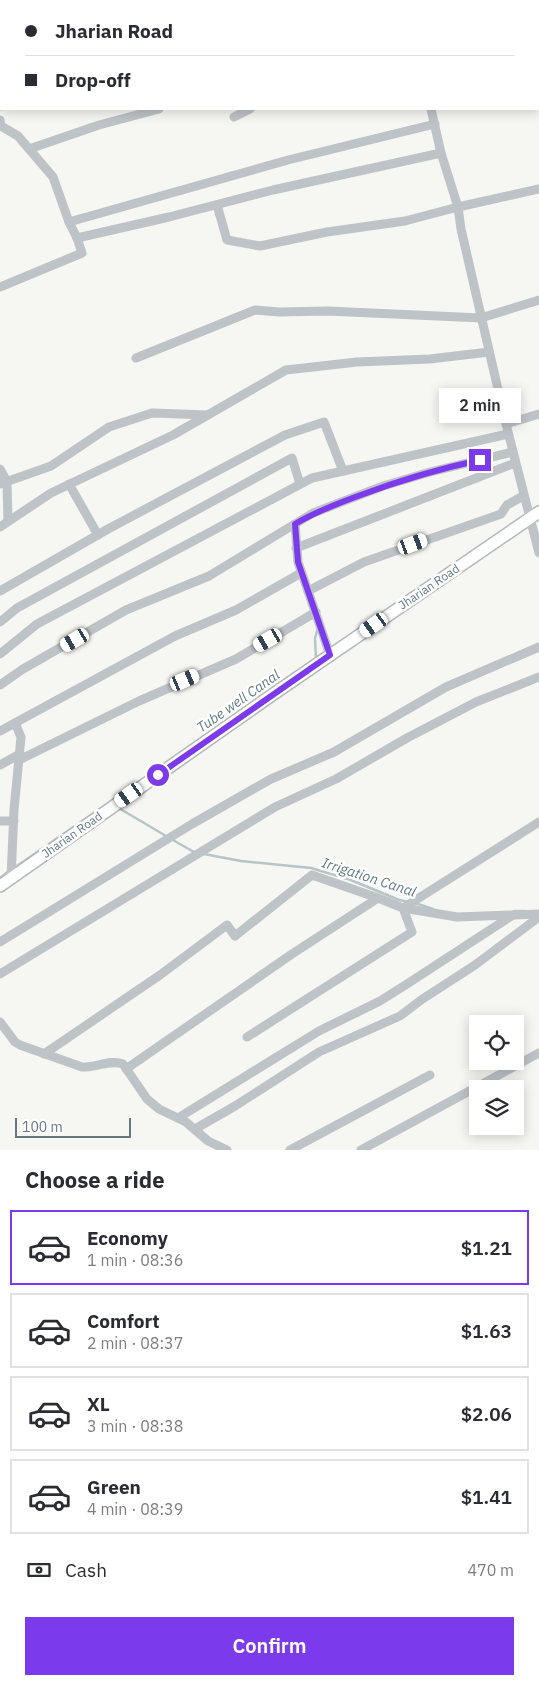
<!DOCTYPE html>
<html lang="en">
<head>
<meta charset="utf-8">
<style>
  body { margin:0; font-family:"IBM Plex Sans",sans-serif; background:#f7f7f7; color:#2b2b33; height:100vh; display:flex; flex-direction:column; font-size:19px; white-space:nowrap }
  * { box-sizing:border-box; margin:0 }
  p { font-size:16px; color:#7c7c81 }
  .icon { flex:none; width:28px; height:28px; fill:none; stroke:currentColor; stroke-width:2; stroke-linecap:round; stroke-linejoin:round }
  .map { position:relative; height:1150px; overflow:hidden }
  .sheet { display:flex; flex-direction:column; background:#fff; flex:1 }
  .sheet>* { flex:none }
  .guide { position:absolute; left:0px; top:0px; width:540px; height:110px; box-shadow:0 2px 12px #0003; display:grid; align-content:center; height:110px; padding:0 25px; background:#fff }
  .fabs { position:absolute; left:469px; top:1015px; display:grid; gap:10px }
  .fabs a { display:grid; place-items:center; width:55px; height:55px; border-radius:0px; background:#fff; box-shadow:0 2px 12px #0003; font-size:25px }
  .scale { position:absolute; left:15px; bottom:12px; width:116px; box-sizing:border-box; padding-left:5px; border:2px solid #647884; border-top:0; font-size:14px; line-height:18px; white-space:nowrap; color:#647884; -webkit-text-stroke:4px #fff; paint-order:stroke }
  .end { position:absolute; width:22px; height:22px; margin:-11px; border:6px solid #7c3aed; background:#fff; box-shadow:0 0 0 2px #fff }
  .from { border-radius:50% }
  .bubble { position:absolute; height:35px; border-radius:0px; background:#fff; box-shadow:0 2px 12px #0003; font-size:16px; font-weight:600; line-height:35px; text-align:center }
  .car { position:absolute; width:15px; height:30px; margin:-15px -8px; border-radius:6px; box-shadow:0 0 4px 1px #0007; background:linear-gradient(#fff 24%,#345 0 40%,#fff 0 76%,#345 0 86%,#fff 0) }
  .guide b { display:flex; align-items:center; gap:18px; height:48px; font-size:19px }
  .guide b+b { border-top:1px solid #e1e1e2 }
  .guide i { width:12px; height:12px; background:#2b2b33 }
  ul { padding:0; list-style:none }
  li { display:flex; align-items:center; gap:15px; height:75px; margin:0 10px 8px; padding:0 15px; border:2px solid #e1e1e2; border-radius:0px }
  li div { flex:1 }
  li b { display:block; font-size:19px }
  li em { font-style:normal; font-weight:600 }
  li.selected { border-color:#7c3aed }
  li>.icon { width:45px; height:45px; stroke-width:1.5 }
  h2 { padding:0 25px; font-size:22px; line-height:60px }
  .pay { display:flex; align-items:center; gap:12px; height:55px; padding:0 25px; font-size:19px }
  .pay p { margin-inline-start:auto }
  .action { display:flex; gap:10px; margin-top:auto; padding:10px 25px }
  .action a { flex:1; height:58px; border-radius:0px; background:#7c3aed; color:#fff; font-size:20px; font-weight:600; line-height:58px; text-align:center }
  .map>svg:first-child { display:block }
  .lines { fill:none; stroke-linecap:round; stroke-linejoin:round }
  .stream { stroke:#b6c5c8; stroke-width:2.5 }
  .major-casing { stroke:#b2b7bb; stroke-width:14 }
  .minor { stroke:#bec3c7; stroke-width:9 }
  .major { stroke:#fff; stroke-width:11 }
  .route { stroke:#7c3aed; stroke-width:6 }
  .labels { text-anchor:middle; stroke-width:5; stroke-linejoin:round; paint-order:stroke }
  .street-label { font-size:12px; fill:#647884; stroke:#fff }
  .water-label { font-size:14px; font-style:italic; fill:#5f7a81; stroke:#fff }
</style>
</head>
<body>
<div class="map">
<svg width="539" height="1150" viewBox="0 0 539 1150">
  <rect width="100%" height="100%" fill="#f6f6f2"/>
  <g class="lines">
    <g class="stream">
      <path d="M316,659L315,638L318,628"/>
      <path d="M117,807L166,836"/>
      <path d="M171,839L194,852"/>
      <path d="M204,854L241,861L311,868L351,880L399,900L409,902"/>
      <path d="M14,868L120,795"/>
      <path d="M0,878L9,871"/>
      <path d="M415,903L433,909"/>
      <path d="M514,911H526"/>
    </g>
    <g class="major-casing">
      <path id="major" d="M0,886L272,695L539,512"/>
    </g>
    <g class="minor">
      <path d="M407,0V1"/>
      <path d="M221,1L226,0"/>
      <path d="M367,1L371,0"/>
      <path d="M0,106H1"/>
      <path d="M431,109L441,153L458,207L461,229L506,424L539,553"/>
      <path d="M234,117L250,109"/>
      <path d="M0,120L1,126L18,136L53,177L69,222L77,238"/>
      <path d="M29,149L99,125L159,109"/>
      <path d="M217,205L227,240L260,246L327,232L405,221L458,207L539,189"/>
      <path d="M69,222L288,160L435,124"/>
      <path d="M0,287L82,253L77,238L169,217L273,190L441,153"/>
      <path d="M136,358L255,310L279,312L328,311L481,318L539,300"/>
      <path d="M506,424L539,414"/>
      <path d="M0,469L7,482L8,521"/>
      <path d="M0,484L51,466L109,427L152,413L208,415"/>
      <path d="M69,484L98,535"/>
      <path d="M295,524L298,562L330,655"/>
      <path d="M0,527L51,493L173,435L286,370L357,362L430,359L489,352"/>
      <path d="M296,548L515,463"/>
      <path d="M0,591L108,529L285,435L324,422L343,471"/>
      <path d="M308,591L364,562L501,514L507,505L523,496"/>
      <path d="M0,622L17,608L292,458L300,484"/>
      <path d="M0,654L37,624L312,478L508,434"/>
      <path d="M0,685L23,669L126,610L209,576L313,513L383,486L430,472L513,452"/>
      <path d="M0,731L175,636L236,610L301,573"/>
      <path d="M19,760L139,701L236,659L316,612"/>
      <path d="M0,765L20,754"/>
      <path d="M0,821H14"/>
      <path d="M11,878L14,810L21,737L15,723"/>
      <path d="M403,908L539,822"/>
      <path d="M403,908L457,917L539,914"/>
      <path d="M0,942L192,824L271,779L334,752L446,687L539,647"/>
      <path d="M0,974L275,807L336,779L407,738L476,702L539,677"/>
      <path d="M0,1022L15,1042L20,1045L82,1067C95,1068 110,1059 123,1064L147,1099L159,1109L186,1122L208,1141L227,1150"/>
      <path d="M44,1054L160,975L227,925L235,936L312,875L378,898"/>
      <path d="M126,1069L292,954L378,898L403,908L412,932L247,1037"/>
      <path d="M178,1118L319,1031L380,1001L407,984L513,915"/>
      <path d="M195,1129L235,1106L319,1052L400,1016L421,1000L475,965L539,917"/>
      <path d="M290,1150L430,1075"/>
      <path d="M361,1150L539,1053"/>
    </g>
    <use href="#major" class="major"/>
  </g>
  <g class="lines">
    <path class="route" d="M158,775L330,655L298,562L295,524C315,512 336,504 358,496C398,481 438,469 480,460"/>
  </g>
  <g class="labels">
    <g class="street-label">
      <text transform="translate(429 587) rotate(-34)" y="4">Jharian Road</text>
      <text transform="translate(72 835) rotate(-35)" y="4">Jharian Road</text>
    </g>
    <g class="water-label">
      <text transform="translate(238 701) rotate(-35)" y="5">Tube well Canal</text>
      <text transform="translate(369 877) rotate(18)" y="5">Irrigation Canal</text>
    </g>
  </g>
</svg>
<div class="fabs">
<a><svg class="icon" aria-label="locate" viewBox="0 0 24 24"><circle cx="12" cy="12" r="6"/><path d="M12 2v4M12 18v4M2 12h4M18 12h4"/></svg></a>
<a><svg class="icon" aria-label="layers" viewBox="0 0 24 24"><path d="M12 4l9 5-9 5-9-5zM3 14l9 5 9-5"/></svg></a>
</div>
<div class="scale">100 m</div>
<i class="end from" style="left:158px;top:775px"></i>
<i class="end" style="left:480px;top:460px"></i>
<div class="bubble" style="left:439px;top:388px;width:82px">2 min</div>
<i class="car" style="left:413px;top:544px;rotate:70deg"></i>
<i class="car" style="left:374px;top:625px;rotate:235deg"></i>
<i class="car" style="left:75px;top:640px;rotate:240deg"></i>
<i class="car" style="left:268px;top:640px;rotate:240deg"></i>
<i class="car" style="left:185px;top:680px;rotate:67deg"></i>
<i class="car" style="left:129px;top:795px;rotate:235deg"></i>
<div class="guide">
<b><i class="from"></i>Jharian Road</b>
<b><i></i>Drop-off</b>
</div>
</div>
<section class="sheet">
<h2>Choose a ride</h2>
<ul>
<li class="selected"><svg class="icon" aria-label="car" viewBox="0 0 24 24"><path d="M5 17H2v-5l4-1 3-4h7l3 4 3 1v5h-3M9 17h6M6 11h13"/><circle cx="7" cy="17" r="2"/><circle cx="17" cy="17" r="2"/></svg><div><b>Economy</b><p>1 min · 08:36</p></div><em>$1.21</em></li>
<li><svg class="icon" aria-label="car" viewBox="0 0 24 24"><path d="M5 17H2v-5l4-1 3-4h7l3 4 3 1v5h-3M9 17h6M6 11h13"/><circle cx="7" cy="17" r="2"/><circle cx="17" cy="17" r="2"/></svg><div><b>Comfort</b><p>2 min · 08:37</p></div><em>$1.63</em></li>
<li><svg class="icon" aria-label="car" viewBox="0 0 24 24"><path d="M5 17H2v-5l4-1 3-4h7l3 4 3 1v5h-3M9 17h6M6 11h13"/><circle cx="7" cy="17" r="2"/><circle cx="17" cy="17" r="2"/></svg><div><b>XL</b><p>3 min · 08:38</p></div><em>$2.06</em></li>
<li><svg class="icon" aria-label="car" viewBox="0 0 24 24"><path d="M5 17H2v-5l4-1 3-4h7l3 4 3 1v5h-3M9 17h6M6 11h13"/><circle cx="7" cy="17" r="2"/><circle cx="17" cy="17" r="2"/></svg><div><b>Green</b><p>4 min · 08:39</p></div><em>$1.41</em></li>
</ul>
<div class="pay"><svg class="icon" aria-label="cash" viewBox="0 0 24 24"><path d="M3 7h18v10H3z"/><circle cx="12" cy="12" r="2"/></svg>Cash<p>470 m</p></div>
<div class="action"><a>Confirm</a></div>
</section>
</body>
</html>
